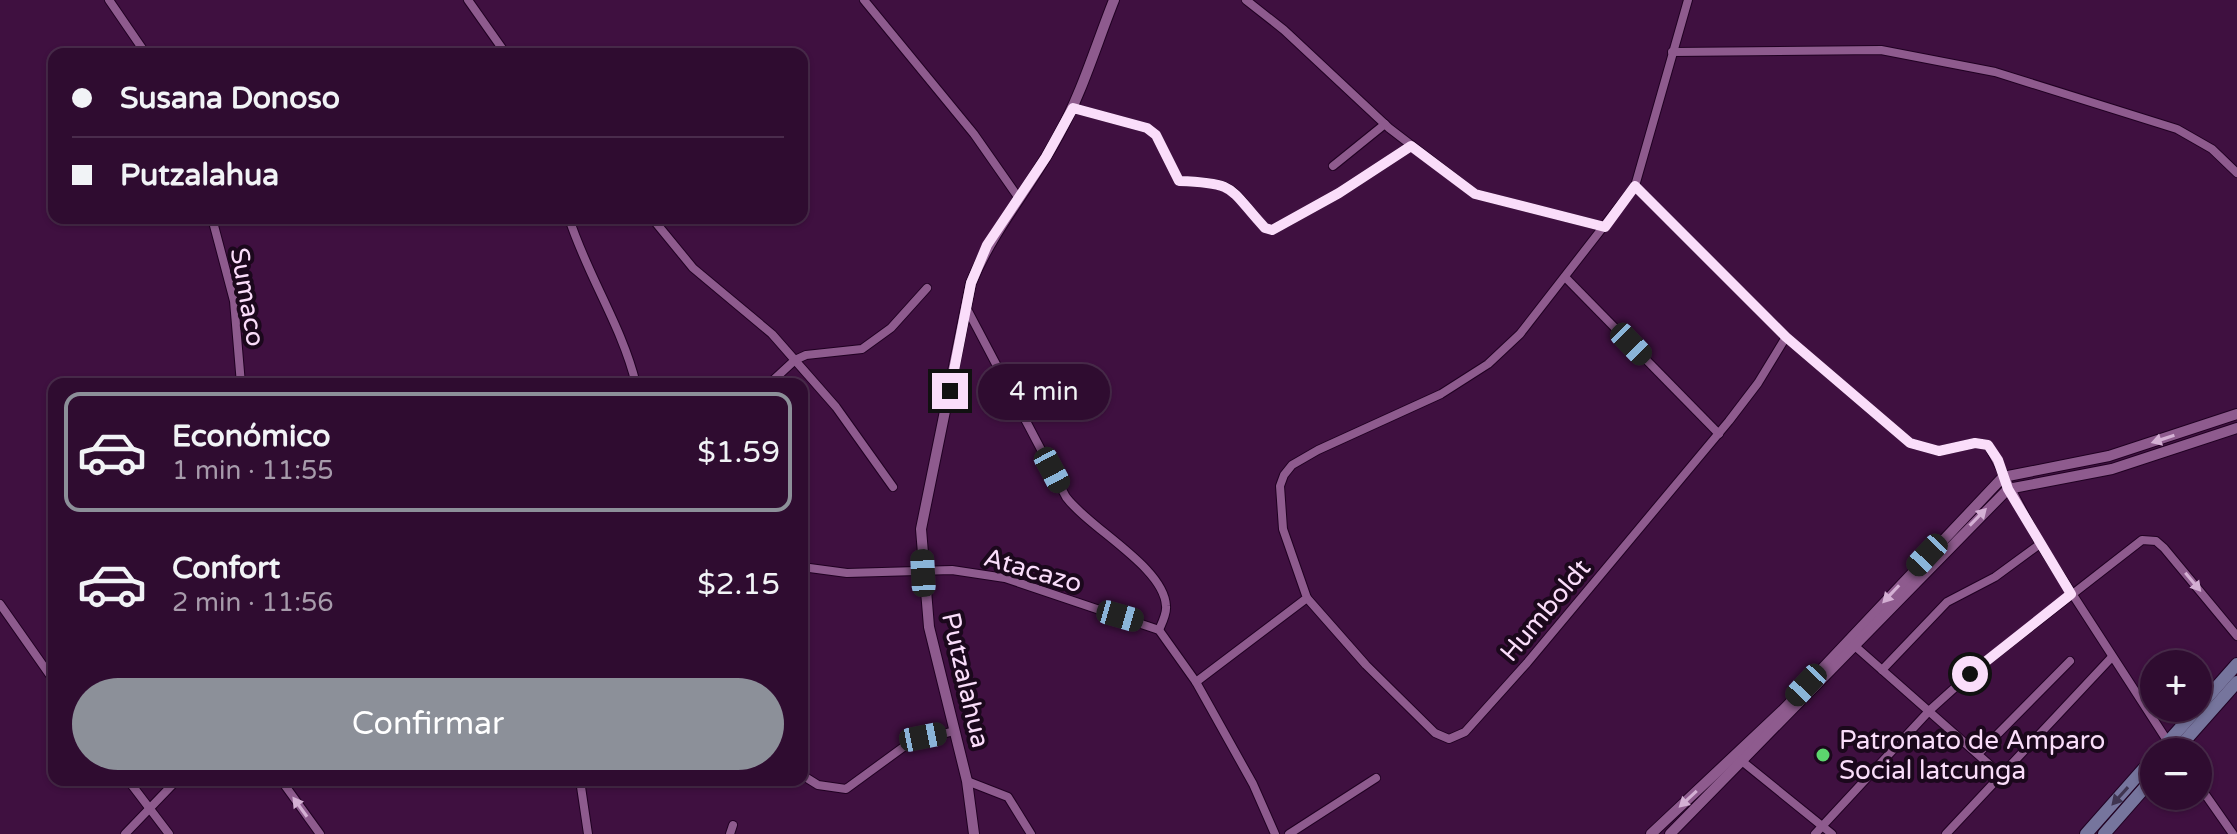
<!DOCTYPE html>
<html lang="es">
<head>
<meta charset="utf-8">
<style>
  body { margin:0; font-family:"Varela Round",sans-serif; background:#371538; color:#f1f3f6; height:100vh; display:flex; flex-direction:column; font-size:30px; white-space:nowrap }
  * { box-sizing:border-box; margin:0 }
  p { font-size:26px; color:#a79bab }
  .icon { flex:none; width:44px; height:44px; fill:none; stroke:currentColor; stroke-width:2; stroke-linecap:round; stroke-linejoin:round }
  .map { position:relative; flex:1; overflow:hidden }
  .side { position:absolute; left:48px; top:378px; width:760px; height:408px; display:flex; flex-direction:column; background:#2f0c30; border-radius:16px; box-shadow:0 2px 6px #0004,0 0 0 2px #4a2c4c }
  .side>* { flex:none }
  .hud { position:absolute; left:48px; top:48px; width:760px; height:176px; border-radius:16px; box-shadow:0 2px 6px #0004,0 0 0 2px #4a2c4c; display:grid; align-content:center; height:176px; padding:0 24px; background:#2f0c30 }
  .buttons { position:absolute; left:2140px; top:650px; display:grid; gap:16px }
  .buttons a { display:grid; place-items:center; width:72px; height:72px; border-radius:50%; background:#2f0c30; box-shadow:0 2px 6px #0004,0 0 0 2px #4a2c4c; font-size:40px }
  .end { position:absolute; width:36px; height:36px; margin:-18px; border:10px solid #faddfa; background:#111; box-shadow:0 0 0 4px #111 }
  .from { border-radius:50% }
  .bubble { position:absolute; height:56px; border-radius:28px; background:#2f0c30; box-shadow:0 2px 6px #0004,0 0 0 2px #4a2c4c; font-size:26px; font-weight:600; line-height:56px; text-align:center }
  .car { position:absolute; width:24px; height:48px; margin:-24px -12px; border-radius:10px; box-shadow:0 0 6px 2px #0007; background:linear-gradient(#222 24%,#8ab4d8 0 40%,#222 0 76%,#8ab4d8 0 86%,#222 0) }
  .hud b { display:flex; align-items:center; gap:28px; height:76px; font-size:30px }
  .hud b+b { border-top:2px solid #4a2c4c }
  .hud i { width:20px; height:20px; background:#f1f3f6 }
  ul { padding:14px 0 0; list-style:none }
  li { display:flex; align-items:center; gap:24px; height:120px; margin:0 16px 12px; padding:0 8px; border:4px solid transparent; border-radius:16px }
  li div { flex:1 }
  li b { display:block; font-size:30px }
  li em { font-style:normal; font-weight:600 }
  li.on { border-color:#8c9099 }
  li>.icon { width:72px; height:72px; stroke-width:1.5 }
  .button { display:flex; gap:16px; margin-top:auto; padding:16px 24px }
  .button a { flex:1; height:92px; border-radius:48px; background:#8c9099; color:#fff; font-size:32px; font-weight:600; line-height:92px; text-align:center }
  .map>svg:first-child { display:block }
  .lines { fill:none; stroke-linecap:round; stroke-linejoin:round }
  .minor-casing { stroke:#200122; stroke-width:10 }
  .tertiary-casing { stroke:#200122; stroke-width:12 }
  .secondary-casing { stroke:#200122; stroke-width:14 }
  .minor { stroke:#8e5b8e; stroke-width:8 }
  .tertiary { stroke:#8e5b8e; stroke-width:10 }
  .secondary { stroke:#76759d; stroke-width:12 }
  .oneway { fill:#d4b0d4 }
  .oneway2 { fill:#3f3450 }
  .route { stroke:#faddfa; stroke-width:10 }
  .poi-dot { fill:#5cd56d; stroke:#1b081c; stroke-width:3 }
  .labels { text-anchor:middle; stroke-width:8; stroke-linejoin:round; paint-order:stroke }
  .street-label { font-size:26px; fill:#faddfa; stroke:#1b081c }
  .poi-label { font-size:26px; fill:#faddfa; stroke:#1b081c; text-anchor:start }
</style>
</head>
<body>
<div class="map">
<svg width="2237" height="834" viewBox="0 0 2237 834">
  <rect width="100%" height="100%" fill="#3f1040"/>
  <g class="lines">
    <g class="minor-casing">
      <g id="minor">
        <path d="M109,0L146,54"/>
        <path d="M468,0L506,54"/>
        <path d="M864,0L974,134L1018,197"/>
        <path d="M1246,0L1284,30L1389,128L1475,194L1605,227"/>
        <path d="M1672,52L1881,50L1995,72L2177,129L2212,149L2237,173"/>
        <path d="M1073,108L1147,128L1156,135L1179,181C1239,183 1228,187 1265,228L1272,230L1339,193L1411,146"/>
        <path d="M1333,166L1385,124"/>
        <path d="M1635,186L1786,337L1910,443L1939,451L1975,443L1988,445L2040,544L2170,745"/>
        <path d="M212,218L234,301L241,384"/>
        <path d="M569,218C587,275 622,326 636,384"/>
        <path d="M652,218L693,268L772,334L836,407L893,487"/>
        <path d="M1565,277L1719,434"/>
        <path d="M967,309L1066,497C1090,529 1164,567 1166,606C1167,613 1162,623 1159,630"/>
        <path d="M769,384L795,360L806,355L862,349L891,328L927,288"/>
        <path d="M802,567L847,573L952,570L1005,578L1159,630L1196,682L1253,784L1275,834"/>
        <path d="M1307,598L1366,665L1435,733L1449,739L1465,732L1527,663L1729,421L1758,383L1786,337"/>
        <path d="M0,604L54,681"/>
        <path d="M1856,647L2000,774"/>
        <path d="M1882,670L1947,602L1995,577L2040,544"/>
        <path d="M1196,682L1307,598L1283,529L1280,486L1284,475L1292,465L1318,450L1441,394L1488,364L1520,334L1635,186L1688,0"/>
        <path d="M1978,754L2070,661"/>
        <path d="M1743,762L1832,834"/>
        <path d="M802,775L818,785L846,789L909,743L954,731"/>
        <path d="M128,780L169,834"/>
        <path d="M281,780L320,834"/>
        <path d="M580,780L588,834"/>
        <path d="M967,781L1008,797L1031,834"/>
        <path d="M2198,784L2233,834"/>
        <path d="M125,834L177,780"/>
        <path d="M730,834L733,825"/>
        <path d="M1289,834L1376,778"/>
        <path d="M1815,834L1930,710L1970,674L2142,540L2156,541L2164,548L2237,636"/>
        <path d="M1946,834L2111,658"/>
      </g>
    </g>
    <g class="tertiary-casing">
      <g id="tertiary">
        <path d="M974,834L967,781L929,627L921,529L971,283C993,229 1031,187 1058,136C1082,93 1096,45 1114,0"/>
        <path d="M1651,834L1786,707L2003,477L2109,456L2237,414"/>
        <path d="M1670,834L2008,489L2112,469L2237,428"/>
      </g>
    </g>
    <g class="secondary-casing">
      <g id="secondary">
        <path d="M2198,708L2237,664"/>
        <path d="M2159,752L2198,708"/>
        <path d="M2175,752L2237,682"/>
        <path d="M2086,834L2154,757"/>
        <path d="M2104,834L2154,777"/>
      </g>
    </g>
    <use href="#minor" class="minor"/>
    <use href="#tertiary" class="tertiary"/>
    <use href="#secondary" class="secondary"/>
  </g>
  <defs><path id="oneway-solid" d="M-6-.8H1V-3.2L6.5 0L1 3.2V.8H-6Z" transform="scale(2)"/></defs>
  <g class="oneway">
    <use href="#oneway-solid" transform="translate(2163 439) rotate(162)"/>
    <use href="#oneway-solid" transform="translate(1978 517) rotate(-46)"/>
    <use href="#oneway-solid" transform="translate(2193 582) rotate(50)"/>
    <use href="#oneway-solid" transform="translate(1891 594) rotate(133)"/>
    <use href="#oneway-solid" transform="translate(1688 799) rotate(137)"/>
    <use href="#oneway-solid" transform="translate(300 807) rotate(-126)"/>
  </g>
  <use class="oneway2" href="#oneway-solid" transform="translate(2120 796) rotate(132)"/>
  <g class="lines">
    <path class="route" d="M950,391L971,283L987,245L1046,157L1073,108L1147,128L1156,135L1179,181C1238,183 1228,188 1265,228L1272,230L1339,193L1411,146L1475,194L1605,227L1635,186L1786,337L1910,443L1939,451L1975,443L1988,445L1998,460L2008,489L2071,594L1970,674"/>
  </g>
  <circle class="poi-dot" cx="1823" cy="755" r="8"/>
  <g class="labels">
    <g class="street-label">
      <text transform="translate(248 297) rotate(80)" y="9">Sumaco</text>
      <text transform="translate(1033 570) rotate(16)" y="9">Atacazo</text>
      <text transform="translate(1545 610) rotate(-50)" y="9">Humboldt</text>
      <text transform="translate(966 680) rotate(77)" y="9">Putzalahua</text>
    </g>
    <g class="poi-label">
      <text x="1839" y="749">Patronato de Amparo<tspan x="1839" dy="30">Social latcunga</tspan></text>
    </g>
  </g>
</svg>
<div class="buttons">
<a>+</a>
<a>−</a>
</div>
<i class="end from" style="left:1970px;top:674px"></i>
<i class="end" style="left:950px;top:391px"></i>
<div class="bubble" style="left:978px;top:364px;width:132px">4 min</div>
<i class="car" style="left:1631px;top:344px;rotate:136deg"></i>
<i class="car" style="left:1052px;top:470px;rotate:152deg"></i>
<i class="car" style="left:1927px;top:555px;rotate:223deg"></i>
<i class="car" style="left:923px;top:573px;rotate:357deg"></i>
<i class="car" style="left:1120px;top:616px;rotate:106deg"></i>
<i class="car" style="left:1806px;top:685px;rotate:223deg"></i>
<i class="car" style="left:923px;top:737px;rotate:79deg"></i>
<div class="hud">
<b><i class="from"></i>Susana Donoso</b>
<b><i></i>Putzalahua</b>
</div>
<section class="side">
<ul>
<li class="on"><svg class="icon" aria-label="car" viewBox="0 0 24 24"><path d="M5 17H2v-5l4-1 3-4h7l3 4 3 1v5h-3M9 17h6M6 11h13"/><circle cx="7" cy="17" r="2"/><circle cx="17" cy="17" r="2"/></svg><div><b>Económico</b><p>1 min · 11:55</p></div><em>$1.59</em></li>
<li><svg class="icon" aria-label="car" viewBox="0 0 24 24"><path d="M5 17H2v-5l4-1 3-4h7l3 4 3 1v5h-3M9 17h6M6 11h13"/><circle cx="7" cy="17" r="2"/><circle cx="17" cy="17" r="2"/></svg><div><b>Confort</b><p>2 min · 11:56</p></div><em>$2.15</em></li>
</ul>
<div class="button"><a>Confirmar</a></div>
</section>
</div>
</body>
</html>
